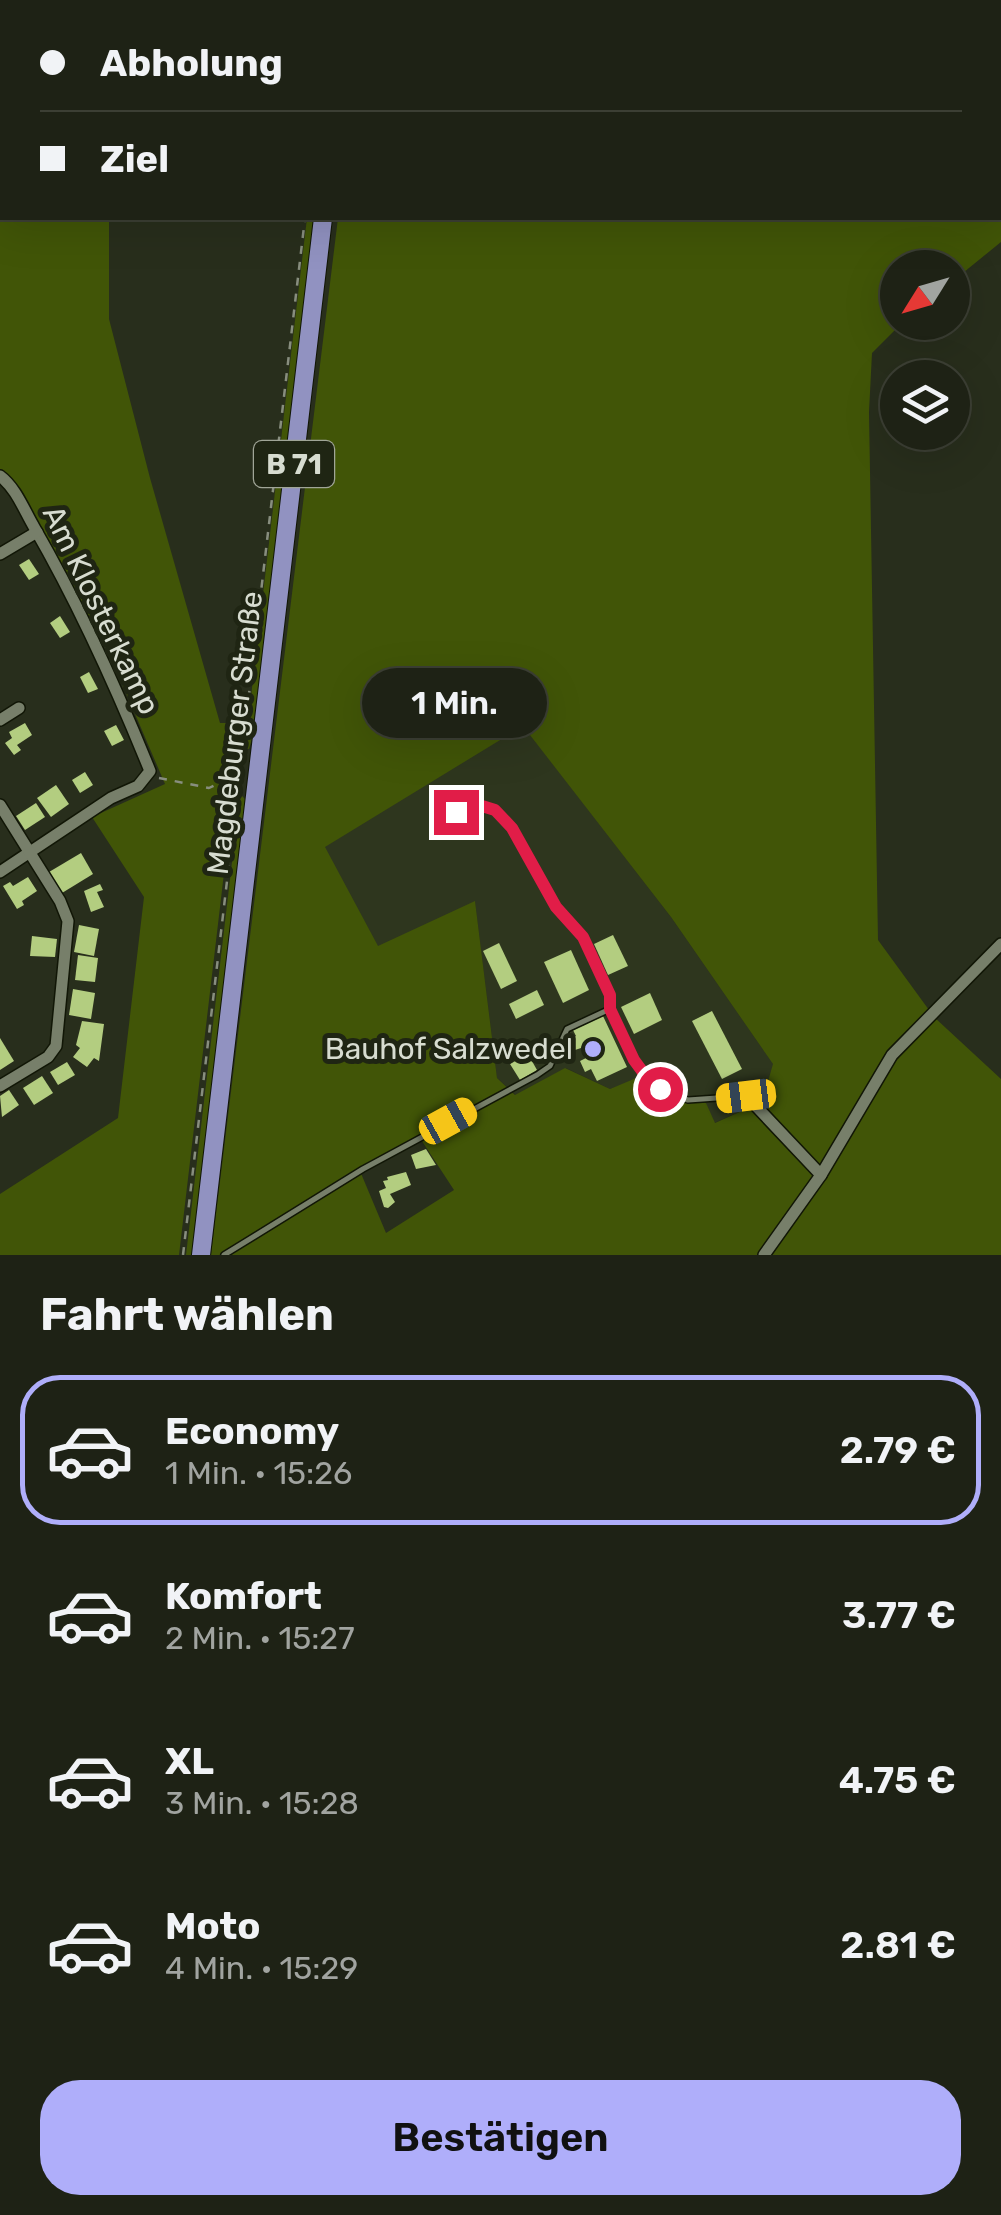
<!DOCTYPE html>
<html lang="de">
<head>
<meta charset="utf-8">
<style>
  body { margin:0; font-family:Rubik,sans-serif; background:#2b2f22; color:#f1f3f6; height:100vh; display:flex; flex-direction:column; font-size:38px; white-space:nowrap }
  * { box-sizing:border-box; margin:0 }
  p { font-size:32px; color:#a1a4a0 }
  .icon { flex:none; width:55px; height:55px; fill:none; stroke:currentColor; stroke-width:2; stroke-linecap:round; stroke-linejoin:round }
  .map { position:relative; height:1255px; overflow:hidden }
  .panel { display:flex; flex-direction:column; background:#1e2215; flex:1 }
  .panel>* { flex:none }
  .banner { position:absolute; left:0px; top:0px; width:1002px; height:220px; box-shadow:0 10px 40px #0002,0 0 0 2px #3c3f34; display:grid; align-content:center; height:220px; padding:0 40px; background:#1e2215 }
  .needle { width:65px; rotate:233deg }
  .fabs { position:absolute; left:880px; top:250px; display:grid; gap:20px }
  .fabs a { display:grid; place-items:center; width:90px; height:90px; border-radius:50%; background:#1e2215; box-shadow:0 10px 40px #0002,0 0 0 2px #3c3f34; font-size:50px }
  .end { position:absolute; width:45px; height:45px; margin:-22px; border:12px solid #e11d48; background:#fff; box-shadow:0 0 0 5px #fff }
  .from { border-radius:50% }
  .bubble { position:absolute; height:70px; border-radius:35px; background:#1e2215; box-shadow:0 10px 40px #0002,0 0 0 2px #3c3f34; font-size:32px; font-weight:600; line-height:70px; text-align:center }
  .car { position:absolute; width:30px; height:60px; margin:-30px -15px; border-radius:12px; box-shadow:0 0 8px 2px #0007; background:linear-gradient(#f5c518 24%,#345 0 40%,#f5c518 0 76%,#345 0 86%,#f5c518 0) }
  .banner b { display:flex; align-items:center; gap:35px; height:95px; font-size:38px }
  .banner b+b { border-top:2px solid #3c3f34 }
  .banner i { width:25px; height:25px; background:#f1f3f6 }
  ul { padding:0; list-style:none }
  li { display:flex; align-items:center; gap:30px; height:150px; margin:0 20px 15px; padding:0 20px; border:5px solid transparent; border-radius:40px }
  li div { flex:1 }
  li b { display:block; font-size:38px }
  li em { font-style:normal; font-weight:600 }
  li.current { border-color:#afaefa }
  li>.icon { width:90px; height:90px; stroke-width:1.5 }
  h2 { padding:0 40px; font-size:45px; line-height:120px }
  .action { display:flex; gap:20px; margin-top:auto; padding:20px 40px }
  .action a { flex:1; height:115px; border-radius:40px; background:#afaefa; color:#111; font-size:40px; font-weight:600; line-height:115px; text-align:center }
  .map>svg:first-child { display:block }
  .built { fill:#2e361e }
  .green { fill:#415507; fill-rule:evenodd }
  .building { fill:#b3cd80 }
  .lines { fill:none; stroke-linecap:round; stroke-linejoin:round }
  .lane-casing { stroke:#111606; stroke-width:8 }
  .street-casing { stroke:#111606; stroke-width:14 }
  .primary-casing { stroke:#111606; stroke-width:20 }
  .path { stroke:#888e7f; stroke-width:2.5; stroke-dasharray:8 8; stroke-linecap:butt }
  .lane { stroke:#777f6a; stroke-width:5 }
  .street { stroke:#777f6a; stroke-width:11 }
  .primary { stroke:#9192c1; stroke-width:18 }
  .route { stroke:#e11d48; stroke-width:12 }
  .poi-dot { fill:#afaefa; stroke:#1f2513; stroke-width:4 }
  .labels { text-anchor:middle; stroke-width:10; stroke-linejoin:round; paint-order:stroke }
  .shield { fill:#1f2513; stroke:#a0a597; stroke-width:2.5 }
  .shield-label { font-size:28px; font-weight:bold; fill:#d7dcd0 }
  .street-label { font-size:30px; fill:#d7dcd0; stroke:#1f2513 }
  .poi-label { font-size:30px; fill:#d7dcd0; stroke:#1f2513; text-anchor:end }
</style>
</head>
<body>
<div class="map">
<svg width="1001" height="1255" viewBox="0 0 1001 1255">
  <rect width="100%" height="100%" fill="#282e1c"/>
  <path class="built" d="M523,725L671,917L774,1065L762,1102L714,1123L686,1101L668,1096L642,1077L610,1089L566,1068L516,1095L497,1078L475,902L378,947L324,847Z"/>
  <g class="green">
    <path d="M0,0L81,2H2V218H109V319L150,478L220,723H233L239,746L179,1255H0V1194L118,1118L144,897L92,817L165,784L109,653L43,532L12,481L0,471Z"/>
    <path d="M1001,65V242L953,281L952,268H898V322L902,323L872,353L869,412L878,940L929,1010L888,1052L873,1074L879,1080L896,1057L934,1017L1001,1079V1255H211L338,218H1000ZM523,726L671,917L773,1064L762,1102L715,1123L706,1103L668,1096L641,1076L610,1089L565,1068L515,1095L497,1078L475,901L378,946L325,847ZM418,1135L454,1190L386,1233L360,1171Z"/>
    <path d="M307,218H315L258,718L249,749L245,748Z"/>
    <path d="M240,794L247,801L194,1255H186Z"/>
  </g>
  <g class="building">
    <path d="M29,559L39,574L29,580L19,565Z"/>
    <path d="M60,616L70,632L60,638L50,623Z"/>
    <path d="M89,672L98,689L88,693L80,677Z"/>
    <path d="M25,723L32,735L17,745L21,750L14,755L5,743L12,738L9,732Z"/>
    <path d="M116,725L124,740L112,746L104,731Z"/>
    <path d="M85,772L93,785L80,793L72,780Z"/>
    <path d="M56,785L69,804L51,817L37,798Z"/>
    <path d="M36,803L45,817L25,830L16,816Z"/>
    <path d="M81,853L93,874L62,893L49,872Z"/>
    <path d="M28,877L37,891L22,901L24,905L17,909L3,886L10,882L13,886Z"/>
    <path d="M100,884L103,890L97,892L104,907L91,912L84,891Z"/>
    <path d="M79,925L99,929L94,956L74,952Z"/>
    <path d="M613,935L628,966L608,975L594,944Z"/>
    <path d="M32,936L57,939L55,957L30,956Z"/>
    <path d="M499,943L517,981L501,989L483,951Z"/>
    <path d="M571,950L589,990L563,1003L544,962Z"/>
    <path d="M78,955L98,958L95,982L75,980Z"/>
    <path d="M73,989L95,993L91,1019L69,1015Z"/>
    <path d="M537,990L544,1005L516,1019L509,1004Z"/>
    <path d="M650,993L662,1020L634,1034L621,1007Z"/>
    <path d="M712,1011L742,1069L722,1079L692,1021Z"/>
    <path d="M603,1016L627,1067L597,1081L591,1069L585,1072L580,1061L586,1058L581,1048L575,1050L570,1039L576,1036L573,1030Z"/>
    <path d="M82,1021L104,1024L99,1061L94,1058L87,1067L73,1057L80,1048L76,1045Z"/>
    <path d="M0,1038L14,1061L0,1070Z"/>
    <path d="M528,1054L537,1070L520,1080L510,1064Z"/>
    <path d="M67,1062L75,1075L58,1085L50,1072Z"/>
    <path d="M42,1076L53,1093L34,1105L23,1088Z"/>
    <path d="M9,1090L19,1105L2,1117L0,1096Z"/>
    <path d="M426,1149L436,1165L416,1169L411,1155Z"/>
    <path d="M406,1172L411,1185L390,1194L395,1202L388,1208L384,1207L379,1191L386,1188L383,1181L388,1180L387,1177Z"/>
  </g>
  <g class="lines">
    <g class="lane-casing">
      <g id="lane">
        <path d="M456,812L481,806L495,810L512,828L557,907L583,937L610,995V1009L634,1060L648,1079L668,1094L688,1100L746,1096L753,1103"/>
        <path d="M224,1255L363,1169L537,1075L550,1066L567,1029L610,1009"/>
      </g>
    </g>
    <g class="street-casing">
      <g id="street">
        <path d="M0,476C16,488 24,510 34,527C79,605 116,687 150,771L138,786L111,798L0,872"/>
        <path d="M0,554L37,532"/>
        <path d="M0,720L19,708"/>
        <path d="M0,805L60,901L68,921L56,1046L48,1057L0,1086"/>
        <path d="M755,1105L821,1175"/>
        <path d="M764,1255L821,1175L892,1055L1001,944"/>
      </g>
    </g>
    <g class="primary-casing">
      <g id="primary">
        <path d="M866,0L872,2"/>
        <path d="M348,2L349,0"/>
        <path d="M1000,52L1001,53"/>
        <path d="M201,1255L323,218"/>
      </g>
    </g>
    <g class="path">
      <path d="M905,0L911,2"/>
      <path d="M330,2L331,0"/>
      <path d="M1000,93L1001,92"/>
      <path d="M159,778L209,788L215,785L218,774L239,776"/>
      <path d="M183,1255L305,218"/>
    </g>
    <use href="#lane" class="lane"/>
    <use href="#street" class="street"/>
    <use href="#primary" class="primary"/>
  </g>
  <g class="lines">
    <path class="route" d="M456,812L482,806L495,810L512,828L556,907L583,937L610,995V1009L634,1060L648,1079L660,1089"/>
  </g>
  <circle class="poi-dot" cx="593" cy="1049" r="10"/>
  <g class="labels">
    <rect class="shield" x="254" y="441" width="80" height="46" rx="8"/>
    <g class="shield-label">
      <text x="294" y="474">B 71</text>
    </g>
    <g class="street-label">
      <text transform="translate(101 610) rotate(64)" y="10">Am Klosterkamp</text>
      <text transform="translate(235 733) rotate(-83)" y="10">Magdeburger Straße</text>
    </g>
    <g class="poi-label">
      <text x="573" y="1059">Bauhof Salzwedel</text>
    </g>
  </g>
</svg>
<div class="fabs">
<a><svg class="needle" viewBox="-14 -14 28 28"><path d="M0-13l5 13h-10z" fill="#e53935"/><path d="M0 13l5-13h-10z" fill="#a1a4a0"/></svg></a>
<a><svg class="icon" aria-label="layers" viewBox="0 0 24 24"><path d="M12 4l9 5-9 5-9-5zM3 14l9 5 9-5"/></svg></a>
</div>
<i class="end from" style="left:660px;top:1089px"></i>
<i class="end" style="left:456px;top:812px"></i>
<div class="bubble" style="left:362px;top:668px;width:185px">1 Min.</div>
<i class="car" style="left:746px;top:1096px;rotate:263deg"></i>
<i class="car" style="left:448px;top:1121px;rotate:61deg"></i>
<div class="banner">
<b><i class="from"></i>Abholung</b>
<b><i></i>Ziel</b>
</div>
</div>
<section class="panel">
<h2>Fahrt wählen</h2>
<ul>
<li class="current"><svg class="icon" aria-label="car" viewBox="0 0 24 24"><path d="M5 17H2v-5l4-1 3-4h7l3 4 3 1v5h-3M9 17h6M6 11h13"/><circle cx="7" cy="17" r="2"/><circle cx="17" cy="17" r="2"/></svg><div><b>Economy</b><p>1 Min. · 15:26</p></div><em>2.79 €</em></li>
<li><svg class="icon" aria-label="car" viewBox="0 0 24 24"><path d="M5 17H2v-5l4-1 3-4h7l3 4 3 1v5h-3M9 17h6M6 11h13"/><circle cx="7" cy="17" r="2"/><circle cx="17" cy="17" r="2"/></svg><div><b>Komfort</b><p>2 Min. · 15:27</p></div><em>3.77 €</em></li>
<li><svg class="icon" aria-label="car" viewBox="0 0 24 24"><path d="M5 17H2v-5l4-1 3-4h7l3 4 3 1v5h-3M9 17h6M6 11h13"/><circle cx="7" cy="17" r="2"/><circle cx="17" cy="17" r="2"/></svg><div><b>XL</b><p>3 Min. · 15:28</p></div><em>4.75 €</em></li>
<li><svg class="icon" aria-label="car" viewBox="0 0 24 24"><path d="M5 17H2v-5l4-1 3-4h7l3 4 3 1v5h-3M9 17h6M6 11h13"/><circle cx="7" cy="17" r="2"/><circle cx="17" cy="17" r="2"/></svg><div><b>Moto</b><p>4 Min. · 15:29</p></div><em>2.81 €</em></li>
</ul>
<div class="action"><a>Bestätigen</a></div>
</section>
</body>
</html>
